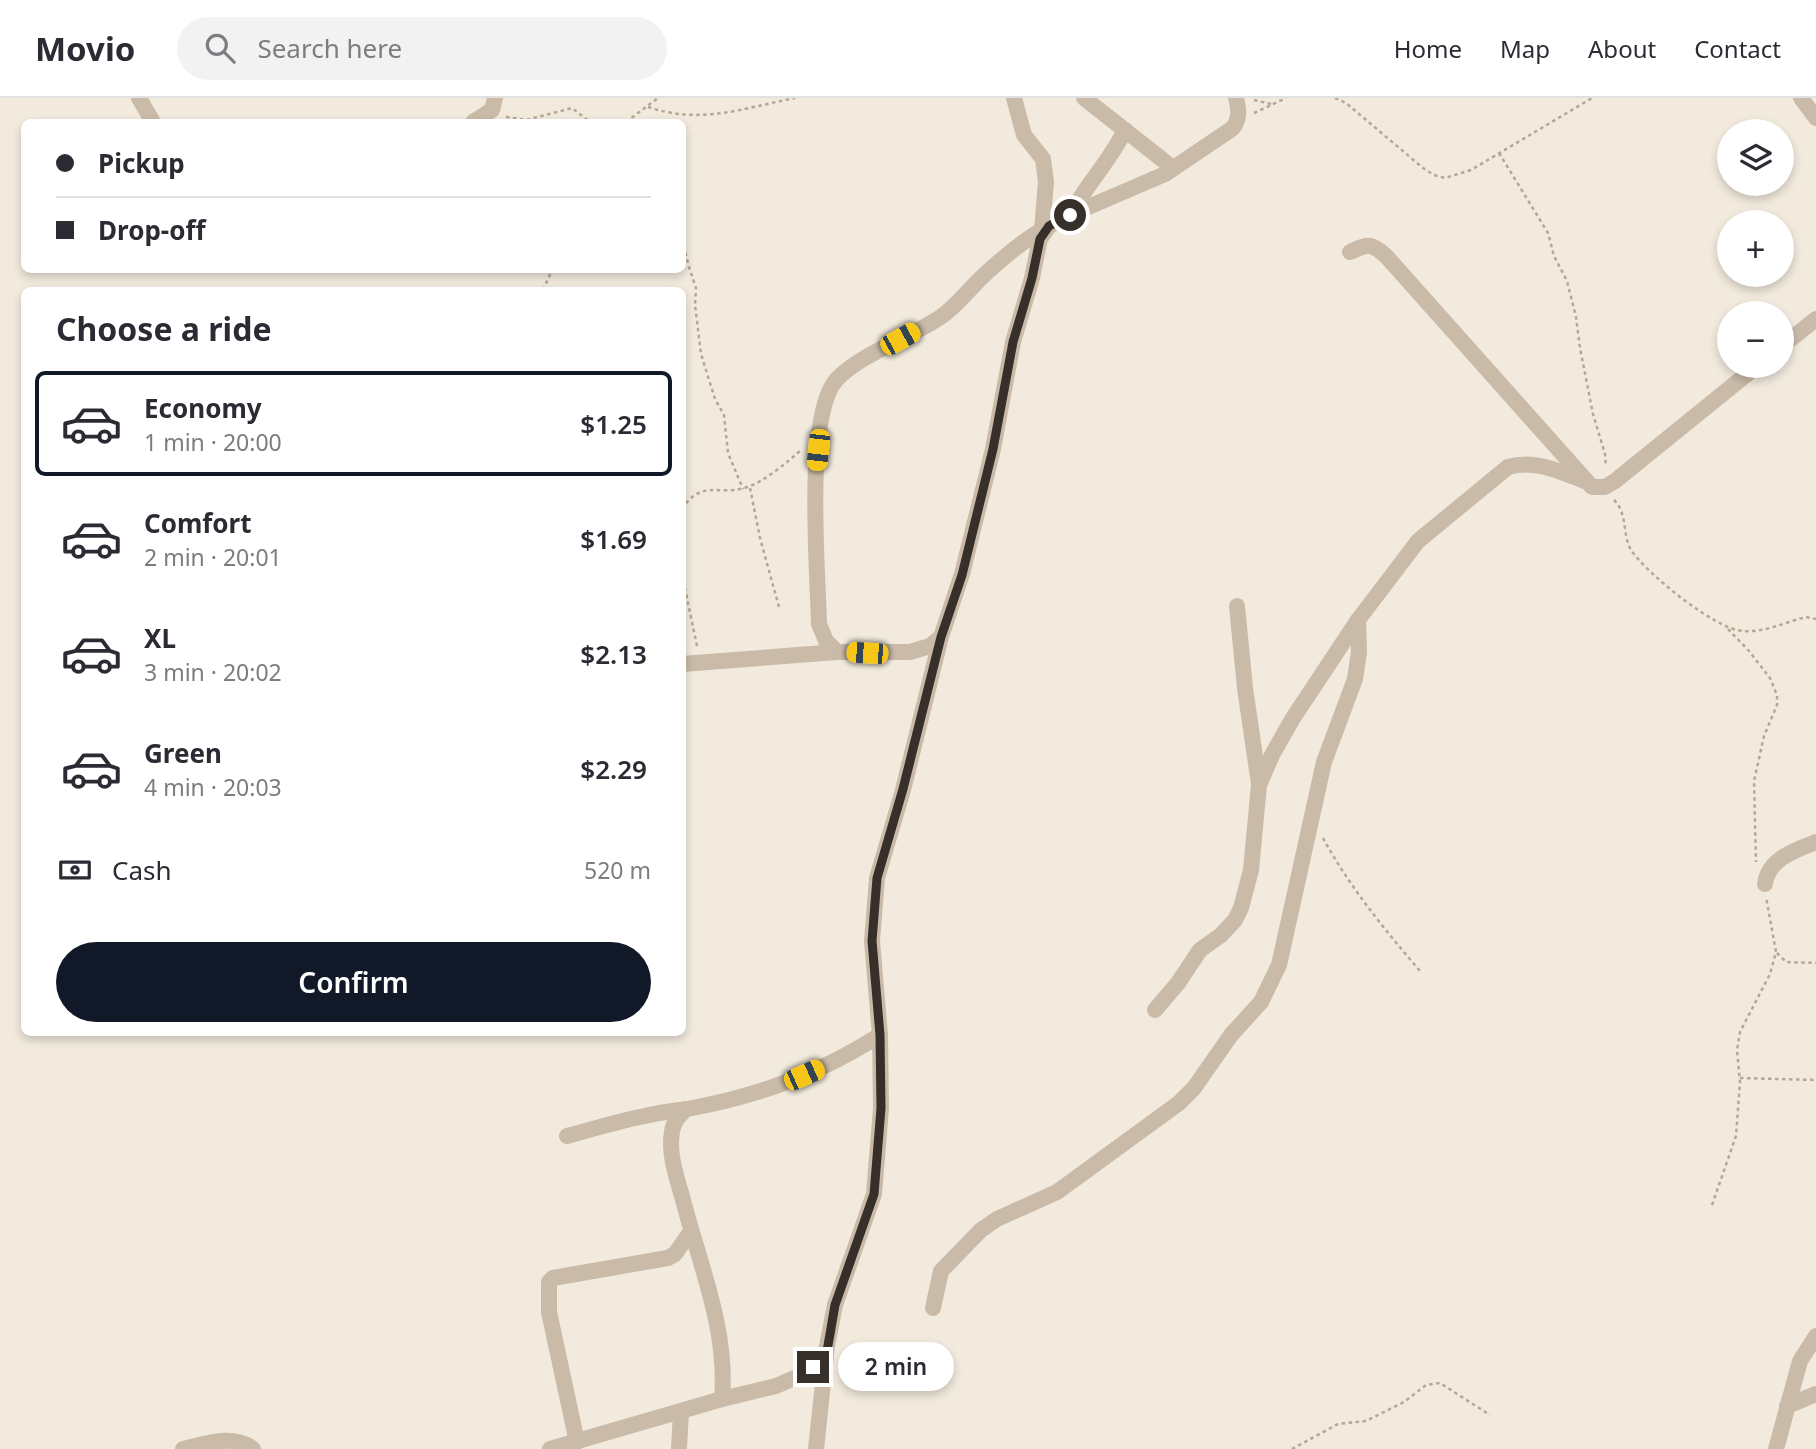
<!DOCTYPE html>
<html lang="en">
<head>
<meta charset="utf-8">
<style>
  body { margin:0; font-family:"Noto Sans",sans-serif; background:#f2f2f3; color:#2b2b33; height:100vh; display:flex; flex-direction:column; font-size:26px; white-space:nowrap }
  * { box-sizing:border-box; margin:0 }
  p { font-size:23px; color:#7c7c81 }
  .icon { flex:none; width:38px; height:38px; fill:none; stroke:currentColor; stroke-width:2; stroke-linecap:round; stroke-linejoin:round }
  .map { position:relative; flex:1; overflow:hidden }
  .details { position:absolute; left:21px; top:189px; width:665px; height:749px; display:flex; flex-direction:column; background:#fff; border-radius:10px; box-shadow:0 4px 10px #0003 }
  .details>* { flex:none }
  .hud { position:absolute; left:21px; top:21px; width:665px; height:154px; border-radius:10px; box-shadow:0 4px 10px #0003; display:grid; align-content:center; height:154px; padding:0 35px; background:#fff }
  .controls { position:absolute; left:1717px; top:21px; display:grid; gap:14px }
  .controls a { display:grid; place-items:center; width:77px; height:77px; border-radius:50%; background:#fff; box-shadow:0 4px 10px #0003; font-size:35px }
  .end { position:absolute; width:32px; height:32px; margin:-16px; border:9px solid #372f29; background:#fff; box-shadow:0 0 0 4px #fff }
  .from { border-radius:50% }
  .bubble { position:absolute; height:49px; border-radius:24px; background:#fff; box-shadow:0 4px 10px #0003; font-size:23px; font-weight:600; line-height:49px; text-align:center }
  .car { position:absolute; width:21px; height:42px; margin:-21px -10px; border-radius:9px; box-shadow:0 0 5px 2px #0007; background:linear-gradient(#f5c518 24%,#345 0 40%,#f5c518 0 76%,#345 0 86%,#f5c518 0) }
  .hud b { display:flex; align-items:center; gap:24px; height:66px; font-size:26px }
  .hud b+b { border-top:2px solid #e1e1e2 }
  .hud i { width:18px; height:18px; background:#2b2b33 }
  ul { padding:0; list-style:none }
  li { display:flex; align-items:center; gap:21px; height:105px; margin:0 14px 10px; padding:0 21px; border:4px solid transparent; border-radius:10px }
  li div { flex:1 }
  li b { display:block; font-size:26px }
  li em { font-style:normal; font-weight:600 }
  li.active { border-color:#111827 }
  li>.icon { width:63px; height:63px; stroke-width:1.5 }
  h2 { padding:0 35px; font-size:32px; line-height:84px }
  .pay { display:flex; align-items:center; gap:18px; height:77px; padding:0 35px; font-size:26px }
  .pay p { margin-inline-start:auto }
  .button { display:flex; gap:14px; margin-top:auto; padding:14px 35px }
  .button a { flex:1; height:80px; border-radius:42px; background:#111827; color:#fff; font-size:28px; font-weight:600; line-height:80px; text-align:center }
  header { display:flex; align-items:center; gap:42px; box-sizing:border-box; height:98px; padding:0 35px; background:#fff; border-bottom:2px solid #e1e1e2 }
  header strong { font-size:33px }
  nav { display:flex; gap:38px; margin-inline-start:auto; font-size:24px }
  .search { width:490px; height:63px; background:#f2f2f3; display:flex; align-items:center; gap:18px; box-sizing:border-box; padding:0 24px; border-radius:38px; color:#7c7c81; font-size:26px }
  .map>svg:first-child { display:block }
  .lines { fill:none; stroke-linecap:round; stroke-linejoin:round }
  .path { stroke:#b6a693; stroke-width:2.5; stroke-dasharray:3.5 3.5; stroke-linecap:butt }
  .minor { stroke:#cabba9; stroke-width:16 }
  .route { stroke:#372f29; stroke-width:9 }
</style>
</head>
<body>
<header>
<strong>Movio</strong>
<div class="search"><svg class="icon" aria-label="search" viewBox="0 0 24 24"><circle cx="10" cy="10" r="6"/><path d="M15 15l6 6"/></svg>Search here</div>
<nav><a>Home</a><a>Map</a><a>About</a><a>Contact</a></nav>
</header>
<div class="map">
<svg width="1816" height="1351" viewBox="0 0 1816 1351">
  <rect width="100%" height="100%" fill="#f2eadd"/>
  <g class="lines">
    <g class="path">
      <path d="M1335,0L1346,5L1423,70L1434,77L1445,80L1471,72L1592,0"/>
      <path d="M1254,2L1271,6"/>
      <path d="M648,9C702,27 743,10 795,0"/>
      <path d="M1254,15L1286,0"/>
      <path d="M506,19L526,22L572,10L590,24"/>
      <path d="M612,24H626"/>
      <path d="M626,24L658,0"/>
      <path d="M1499,55L1548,135L1554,158L1567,183L1576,219L1580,250L1593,316L1605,356L1606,369"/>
      <path d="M682,141L689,169L696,190L695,207L701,256L715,301L724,317L728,355L743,391"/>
      <path d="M543,192L552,172"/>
      <path d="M750,390L760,440L779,509"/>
      <path d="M1614,402C1628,416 1622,436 1631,452C1646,475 1716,532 1743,533C1763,535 1786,524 1806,519L1816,521"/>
      <path d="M682,411C702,380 720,399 747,389C764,384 789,363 802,351"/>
      <path d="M682,476L697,548"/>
      <path d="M1728,531L1749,553L1770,580L1777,597V607L1764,638L1754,683L1756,764"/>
      <path d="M1323,740C1349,788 1384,831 1420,873"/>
      <path d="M1777,855L1786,864L1816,865"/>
      <path d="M1740,980L1816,982"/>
      <path d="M1712,1107L1736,1038L1740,984L1737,952L1740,934L1770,876L1776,854L1766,799"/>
      <path d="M1292,1351L1338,1326L1366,1323L1404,1304L1426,1287L1440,1285L1490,1317"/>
    </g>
    <g class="minor">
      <path d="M139,0L153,24"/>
      <path d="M1014,0L1024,37L1043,61L1046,84L1042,132"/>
      <path d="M1084,0L1173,70"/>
      <path d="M1801,0L1816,20"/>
      <path d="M473,24L492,12L495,0"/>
      <path d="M1070,117C1086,87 1110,63 1125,32"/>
      <path d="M1350,154C1368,146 1370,144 1386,158L1592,389H1605L1615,383L1757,268"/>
      <path d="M1782,248L1816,221"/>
      <path d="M1237,508L1245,590L1259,686"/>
      <path d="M837,554L826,543L819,526C818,475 804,316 837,281C862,255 912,239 942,218C956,208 967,194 980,181C1000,162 1023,142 1047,129"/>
      <path d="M682,566L837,554H910L930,548L941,539"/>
      <path d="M1765,786C1768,761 1795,752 1816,744"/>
      <path d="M1155,912L1178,885L1200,852L1221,837L1235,822L1241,810L1251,772L1259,687L1272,657L1293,620L1358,522L1418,443L1508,369C1536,361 1560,374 1587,384"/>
      <path d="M686,1011C679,1018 673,1024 672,1034C668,1056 677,1080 683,1102C700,1168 728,1232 722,1301"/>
      <path d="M567,1038C593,1031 619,1023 645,1018C660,1014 677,1013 692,1010C758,998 824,973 880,937"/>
      <path d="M933,1210L941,1173L981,1132L997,1121L1057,1094L1179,1005L1194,990L1231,937L1261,904L1279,867L1324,664L1355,581L1359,554L1358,522"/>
      <path d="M1787,1308L1816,1296"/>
      <path d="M577,1344L549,1214V1184L553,1180L668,1160L675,1156L691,1133"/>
      <path d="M183,1351C205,1346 233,1335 253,1351"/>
      <path d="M550,1351L722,1301L776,1288L799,1278L826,1259"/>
      <path d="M679,1351L681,1313"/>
      <path d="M816,1351L827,1248L835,1207L874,1096L881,1010L880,937L872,843L877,780L903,692L941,539L962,476L993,351L1013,244L1032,180L1040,141L1049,128L1070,117L1165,76L1233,30C1240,20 1239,12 1236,0"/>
      <path d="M1776,1351L1800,1263L1816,1238"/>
    </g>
  </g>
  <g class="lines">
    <path class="route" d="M813,1269L826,1259L835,1207L874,1096L881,1010L880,937L872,843L877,780L903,691L941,539L962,477L993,351L1013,244L1032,180L1040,141L1049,128L1070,117"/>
  </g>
</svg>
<div class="controls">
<a><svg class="icon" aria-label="layers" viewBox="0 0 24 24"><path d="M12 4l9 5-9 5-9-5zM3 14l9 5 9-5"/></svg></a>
<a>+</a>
<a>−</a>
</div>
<i class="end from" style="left:1070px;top:117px"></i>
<i class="end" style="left:813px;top:1269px"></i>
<div class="bubble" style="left:838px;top:1244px;width:116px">2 min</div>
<i class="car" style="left:900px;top:241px;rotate:61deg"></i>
<i class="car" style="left:818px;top:352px;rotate:186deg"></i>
<i class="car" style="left:867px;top:555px;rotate:273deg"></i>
<i class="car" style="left:804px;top:977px;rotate:66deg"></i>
<div class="hud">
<b><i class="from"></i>Pickup</b>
<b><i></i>Drop-off</b>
</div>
<section class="details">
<h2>Choose a ride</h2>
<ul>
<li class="active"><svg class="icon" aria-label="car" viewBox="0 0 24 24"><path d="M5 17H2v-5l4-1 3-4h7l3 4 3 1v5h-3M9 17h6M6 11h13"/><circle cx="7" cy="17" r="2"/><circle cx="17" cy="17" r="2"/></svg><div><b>Economy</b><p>1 min · 20:00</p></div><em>$1.25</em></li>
<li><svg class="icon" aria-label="car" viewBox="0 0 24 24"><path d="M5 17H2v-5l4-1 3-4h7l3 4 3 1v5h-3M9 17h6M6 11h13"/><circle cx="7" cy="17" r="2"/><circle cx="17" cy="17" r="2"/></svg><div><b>Comfort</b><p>2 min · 20:01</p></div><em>$1.69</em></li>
<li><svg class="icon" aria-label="car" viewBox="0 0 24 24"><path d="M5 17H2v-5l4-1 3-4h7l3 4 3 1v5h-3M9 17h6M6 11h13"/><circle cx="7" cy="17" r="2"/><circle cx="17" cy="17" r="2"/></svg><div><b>XL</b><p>3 min · 20:02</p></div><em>$2.13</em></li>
<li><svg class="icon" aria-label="car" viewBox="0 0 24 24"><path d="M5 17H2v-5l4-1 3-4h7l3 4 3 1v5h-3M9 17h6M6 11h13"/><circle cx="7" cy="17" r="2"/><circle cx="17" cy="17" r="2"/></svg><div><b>Green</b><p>4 min · 20:03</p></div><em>$2.29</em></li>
</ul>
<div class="pay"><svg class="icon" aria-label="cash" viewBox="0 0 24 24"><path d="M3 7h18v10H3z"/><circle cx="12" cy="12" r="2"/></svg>Cash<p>520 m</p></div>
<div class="button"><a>Confirm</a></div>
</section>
</div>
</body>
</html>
